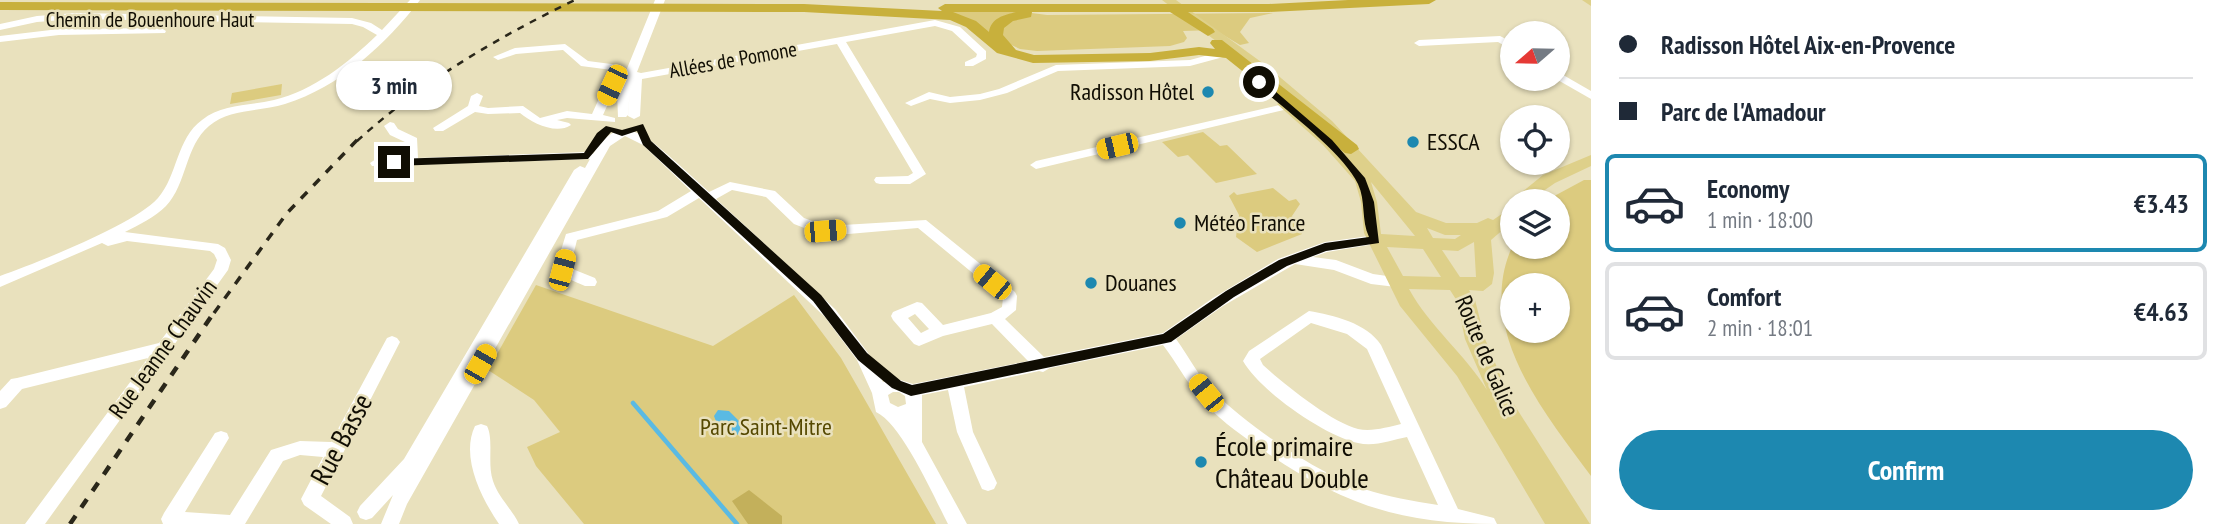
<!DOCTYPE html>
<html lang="en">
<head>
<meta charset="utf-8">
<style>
  body { margin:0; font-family:"PT Sans Narrow",sans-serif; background:#f6f6f7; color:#1f2937; height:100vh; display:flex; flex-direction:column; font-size:26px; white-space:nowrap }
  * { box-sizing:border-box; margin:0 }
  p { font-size:23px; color:#747a83 }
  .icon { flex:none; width:38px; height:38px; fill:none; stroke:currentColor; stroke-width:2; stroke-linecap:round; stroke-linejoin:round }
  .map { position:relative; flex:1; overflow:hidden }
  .details { display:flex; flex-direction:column; background:#fff; width:630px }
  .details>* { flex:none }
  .banner { display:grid; align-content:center; height:154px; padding:0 28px; background:#fff }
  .needle { width:46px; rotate:250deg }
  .controls { position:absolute; left:1500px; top:21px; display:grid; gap:14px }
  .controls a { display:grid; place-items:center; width:70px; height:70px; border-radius:50%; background:#fff; box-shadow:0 2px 5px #0004; font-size:35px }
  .end { position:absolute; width:32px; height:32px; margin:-16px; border:9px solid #100d03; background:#fff; box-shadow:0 0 0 4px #fff }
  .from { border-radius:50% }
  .bubble { position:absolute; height:49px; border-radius:24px; background:#fff; box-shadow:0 2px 5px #0004; font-size:23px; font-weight:700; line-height:49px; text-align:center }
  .car { position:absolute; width:21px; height:42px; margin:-21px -10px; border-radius:9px; box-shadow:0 0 5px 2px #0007; background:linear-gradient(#f5c518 24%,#345 0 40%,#f5c518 0 76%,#345 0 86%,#f5c518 0) }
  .banner b { display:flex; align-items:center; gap:24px; height:66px; font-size:26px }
  .banner b+b { border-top:2px solid #e0e1e3 }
  .banner i { width:18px; height:18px; background:#1f2937 }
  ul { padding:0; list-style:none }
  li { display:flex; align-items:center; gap:21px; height:98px; margin:0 14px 10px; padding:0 14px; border:4px solid #e0e1e3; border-radius:10px }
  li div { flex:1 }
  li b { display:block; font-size:26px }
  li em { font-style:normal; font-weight:700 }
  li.on { border-color:#1d88b0 }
  li>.icon { width:63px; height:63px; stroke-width:1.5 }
  .action { display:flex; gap:14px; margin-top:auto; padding:14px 28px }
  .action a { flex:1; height:80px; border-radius:42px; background:#1d88b0; color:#fff; font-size:28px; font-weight:700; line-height:80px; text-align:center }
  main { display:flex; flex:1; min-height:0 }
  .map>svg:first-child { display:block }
  .green { fill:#dccb7f; fill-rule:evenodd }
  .forest { fill:#c3b05b }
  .water { fill:#5abae3 }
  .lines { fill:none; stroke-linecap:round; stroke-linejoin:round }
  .stream { stroke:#5abae3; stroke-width:4.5 }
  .minor { fill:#fff; fill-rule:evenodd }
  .major { fill:#ded08a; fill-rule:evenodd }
  .highway { fill:#c8b03c; fill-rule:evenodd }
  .rail-far2 { stroke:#2a271a; stroke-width:2.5; stroke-dasharray:7 7; stroke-linecap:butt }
  .rail-far1 { stroke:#2a271a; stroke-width:3.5; stroke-dasharray:9 9; stroke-linecap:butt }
  .rail { stroke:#2a271a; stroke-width:4.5; stroke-dasharray:10 10; stroke-linecap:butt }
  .route { fill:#100d03 }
  .poi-dot { fill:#1d88b0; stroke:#e9e1bd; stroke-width:2.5 }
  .labels { text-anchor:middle; stroke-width:5; stroke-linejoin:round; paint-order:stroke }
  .far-street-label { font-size:21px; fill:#100d03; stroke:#e9e1bd }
  .poi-label { font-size:24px; fill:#100d03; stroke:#e9e1bd; text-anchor:start }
  .street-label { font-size:24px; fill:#100d03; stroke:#e9e1bd }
  .park-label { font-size:24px; fill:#554800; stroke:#e9e1bd }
  .near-street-label { font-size:28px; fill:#100d03; stroke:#e9e1bd }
  .near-poi-label { font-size:28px; fill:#100d03; stroke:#e9e1bd; text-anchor:start }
</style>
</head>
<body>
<main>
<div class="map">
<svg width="1591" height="524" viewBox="0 0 1591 524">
  <rect width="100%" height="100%" fill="#e9e1bd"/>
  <g class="green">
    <path d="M938,11L1024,12L1047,15L1273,13L1250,18L1240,32L1249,43L1240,45L1215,30L1183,31L1187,38L1184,42L1170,46L1037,51L1020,49Z"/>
    <path d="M282,84L281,95L230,104L232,93Z"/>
    <path d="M1203,132L1220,146L1227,145L1257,174L1216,183L1188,155L1178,157L1162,142Z"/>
    <path d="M1584,180H1591V476C1544,412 1475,330 1512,247H1558V201H1545ZM1512,285H1558V331H1512Z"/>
    <path d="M1273,188L1289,201L1296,199L1300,204L1292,216L1302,234L1257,252L1236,237L1239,215L1229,196L1234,192L1237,195Z"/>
    <path d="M536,285L713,346L794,295L841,358L936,524H584L536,466L527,447L560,432L534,400L488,370Z"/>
  </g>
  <path class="forest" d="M749,490L782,516V524H748L732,501Z"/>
  <path class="water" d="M718,410L729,411L741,423L739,435L719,429L714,416Z"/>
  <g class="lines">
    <path class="stream" d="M633,403L737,524"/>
    <g class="minor">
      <path d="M410,0H420C386,44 340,87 285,104C261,112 230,108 209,126C185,146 187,184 166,206C155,217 139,225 125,232L218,244L225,248L231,260L228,270L45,524H25L148,358L22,389L6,407L0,409V391L11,379L17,378L159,343L214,269L217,260L214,254L210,251L127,241L108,246L102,243L0,287V276C36,263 134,225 158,198C178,175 176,139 202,120C222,104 250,106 274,100C313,91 348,63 377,35L363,27L352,24L76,19L37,22L0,30V24L37,16L76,13L352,18L371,23L382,30Z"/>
      <path d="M655,0H665L637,72L641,73L935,20L960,27L986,51V59L973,66H965V62L976,57L977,54L952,31L935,26L846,42L926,174L910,184H880L876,183L874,180L876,177L908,176L913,173L837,44L642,79L640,116L634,119L628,116L630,88L628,115L626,117H618L617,93Z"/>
      <path d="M161,28L166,31L165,33L59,35L0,42V36L59,29Z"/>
      <path d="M1500,36L1512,42V50L1498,42L1419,46L1414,43L1419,40Z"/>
      <path d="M565,44L588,61L619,65L624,68L603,115L615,118V122L567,118L557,120L569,123L571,125C556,135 532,123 520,113L488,114L475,112L443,131H435L433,128L468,106L471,96L477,93L483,96L479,106L488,108L523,106L540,118L567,111L592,114L612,70L581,66L563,50L516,54L498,60L493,57L515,48Z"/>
      <path d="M1223,51L1228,54L1227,56L1190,66L1058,71L1007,93L980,100L950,103L930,99L911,106L905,103L929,92L950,97L980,94L999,89L1056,65L1190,60Z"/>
      <path d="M1558,72L1591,91V99L1556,79Z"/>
      <path d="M1288,103L1292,104V108L1036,169L1030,165L1036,161Z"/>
      <path d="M390,122L394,123L398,129L417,138L418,158L588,152L593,154C619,109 648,137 676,162C687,172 698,182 709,192L730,182L775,191L804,218L826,226L926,220L1015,292L1017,296L1016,310L1005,319L1044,357L1163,333L1213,298L1278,259L1325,242L1376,235L1381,237L1383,240L1381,243L1327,252L1313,257L1336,260L1373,274L1401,278L1403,282L1401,286L1396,287L1371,284L1334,270L1295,264L1223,306L1176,339C1189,357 1199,377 1214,392C1249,427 1317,473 1364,489C1388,497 1413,501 1438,505L1407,437C1392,440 1374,447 1358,443C1325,436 1260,391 1243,361L1249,351L1309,311C1333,315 1367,323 1381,345L1458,509L1494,518L1497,524C1398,524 1338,503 1257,446C1237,432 1216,417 1200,398C1186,381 1176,362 1163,345L1050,368L1043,372L1039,371L964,387L973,432L997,483L994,489L988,491L982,489L957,432L948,390L922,395V442L967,524H948C934,497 902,424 876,412L872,393L857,360L825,317L699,198L667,217L577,240L570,268L595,278L597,282L595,286H585L557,274L555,270L566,234L658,211L691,191L643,145L625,136L610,146L407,504L399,524H381L393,495L372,518L366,520L360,518L357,512L360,506L404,459L574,170L580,166L585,168L590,159L372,166L370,163L376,159L406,158L407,143L390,135L384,126ZM732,190L766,197L794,224L825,236L918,228L1003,298L1002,307L991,313L943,325L922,303L917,302L893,312L891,316L893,320L914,344L919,346L943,336L992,324L1028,361L913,384L897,379L883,382L868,353L835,309L716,199ZM915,314L929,329L921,333L908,318ZM1311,323L1347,334L1367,349L1401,424C1388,427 1372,432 1358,429C1331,422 1284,384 1263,365L1260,359ZM893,392H899L905,396L906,404L898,407L890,403L888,395Z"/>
      <path d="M392,336L397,338L400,342L321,496L350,517L353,524H331L304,505L301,499L323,457L300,455L283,461L245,524H163L161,519L164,513L215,433L221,431L227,433L229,438L185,512L230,515L271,450L300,441L331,442L387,338Z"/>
      <path d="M481,424L487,426C494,440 487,464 493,481C498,497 512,509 519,524H499C482,499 460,457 475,426Z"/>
    </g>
    <g class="major">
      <path d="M1162,0H1176L1268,67L1332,121L1416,212L1446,223H1477L1488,218L1493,220L1512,207V222L1491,240L1494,273L1492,284L1483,291L1469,290L1475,300L1485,339L1510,398L1590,524H1545L1457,376L1400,306L1364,233L1361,202L1355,181L1323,145L1277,104L1284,100L1289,101L1328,135L1258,73ZM1371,182L1415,236L1381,234L1377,202ZM1427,228L1445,235H1461L1455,239L1433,238ZM1474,242L1476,277H1460L1442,250L1458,251ZM1387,247L1423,249L1441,277L1403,276ZM1409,289L1450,290L1457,301L1465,339L1487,390C1465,354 1429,326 1409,289Z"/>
      <path d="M1582,0H1591V6Z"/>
      <path d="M1591,155V166L1555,183L1529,201H1511L1543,175Z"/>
    </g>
    <path class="highway" d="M1348,0H1436L1429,4L1269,12H1188L1213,29L1215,32L1208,36L1170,12H1032L1031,17L1013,21L1004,28L1003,35L1016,50L1034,55L1150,53L1199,47L1215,49L1210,43L1212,40H1222L1357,145L1359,149L1351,154L1345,153L1226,58L1199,55L1150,61L1033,63L997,53L966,27L950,20L804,12L0,10V2L804,4L942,11L938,8L945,4H1269ZM953,12H1016C1004,15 991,18 989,32L976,21Z"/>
    <path class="rail-far2" d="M357,141C422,82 496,38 575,0"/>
    <path class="rail-far1" d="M214,313L287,213L358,139"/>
    <path class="rail" d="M70,524L215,311"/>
  </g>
  <path class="route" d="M1256,80H1262L1332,140L1365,178L1374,202L1379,243L1326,251L1287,266L1234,297L1171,342L911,396L892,388L858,360L813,301L643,145L637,131L622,136L611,132L588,159L394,166L389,162L394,159L584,153L597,133L606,126L622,130L643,124L651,141L821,295L867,353L901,381L912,385L1163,334L1226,291L1279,260L1325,243L1369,237C1361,220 1366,201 1358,184C1343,152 1283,108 1256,84Z"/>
  <g class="poi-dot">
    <circle cx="1208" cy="92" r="7"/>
    <circle cx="1413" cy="142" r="7"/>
    <circle cx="1180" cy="223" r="7"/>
    <circle cx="1091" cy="283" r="7"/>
    <circle cx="1201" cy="462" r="7"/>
  </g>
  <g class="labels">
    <g class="far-street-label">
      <text x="150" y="27">Chemin de Bouenhoure Haut</text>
      <text transform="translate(733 60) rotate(-10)" y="7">Allées de Pomone</text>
    </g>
    <g class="poi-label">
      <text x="1194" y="100" text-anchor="end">Radisson Hôtel</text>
      <text x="1427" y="150">ESSCA</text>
      <text x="1194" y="231">Météo France</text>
      <text x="1105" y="291">Douanes</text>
    </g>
    <g class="street-label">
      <text transform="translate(163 349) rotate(-54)" y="8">Rue Jeanne Chauvin</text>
      <text transform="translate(1487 356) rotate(67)" y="8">Route de Galice</text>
    </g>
    <g class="park-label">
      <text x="766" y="435">Parc Saint-Mitre</text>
    </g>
    <g class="near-street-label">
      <text transform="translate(341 439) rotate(-62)" y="10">Rue Basse</text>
    </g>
    <g class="near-poi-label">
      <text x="1215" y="456">École primaire<tspan x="1215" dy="32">Château Double</tspan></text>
    </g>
  </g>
</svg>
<div class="controls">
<a><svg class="needle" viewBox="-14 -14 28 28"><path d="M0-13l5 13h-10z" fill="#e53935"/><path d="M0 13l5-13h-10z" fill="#747a83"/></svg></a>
<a><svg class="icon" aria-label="locate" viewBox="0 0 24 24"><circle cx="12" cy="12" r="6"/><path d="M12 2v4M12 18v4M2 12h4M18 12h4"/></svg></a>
<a><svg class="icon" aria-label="layers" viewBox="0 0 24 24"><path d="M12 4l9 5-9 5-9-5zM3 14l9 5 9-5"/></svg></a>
<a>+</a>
</div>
<i class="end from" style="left:1259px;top:82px"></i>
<i class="end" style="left:394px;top:162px"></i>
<div class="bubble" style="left:336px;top:61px;width:116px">3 min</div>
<i class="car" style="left:612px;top:85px;rotate:205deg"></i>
<i class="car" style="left:1117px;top:146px;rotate:257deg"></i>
<i class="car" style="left:825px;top:231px;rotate:85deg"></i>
<i class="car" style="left:562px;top:270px;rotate:15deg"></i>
<i class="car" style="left:992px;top:282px;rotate:309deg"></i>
<i class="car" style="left:480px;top:364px;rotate:30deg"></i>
<i class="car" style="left:1206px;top:393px;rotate:321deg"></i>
</div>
<section class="details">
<div class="banner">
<b><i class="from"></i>Radisson Hôtel Aix-en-Provence</b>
<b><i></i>Parc de l'Amadour</b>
</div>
<ul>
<li class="on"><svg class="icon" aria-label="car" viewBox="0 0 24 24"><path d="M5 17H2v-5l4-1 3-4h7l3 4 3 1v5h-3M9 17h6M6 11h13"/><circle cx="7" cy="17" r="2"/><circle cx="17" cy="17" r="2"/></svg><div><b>Economy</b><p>1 min · 18:00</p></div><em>€3.43</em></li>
<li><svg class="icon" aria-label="car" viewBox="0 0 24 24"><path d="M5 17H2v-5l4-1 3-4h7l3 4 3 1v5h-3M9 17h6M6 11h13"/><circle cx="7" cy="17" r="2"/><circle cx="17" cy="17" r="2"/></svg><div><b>Comfort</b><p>2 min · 18:01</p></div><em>€4.63</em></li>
</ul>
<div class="action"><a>Confirm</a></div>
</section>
</main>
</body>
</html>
